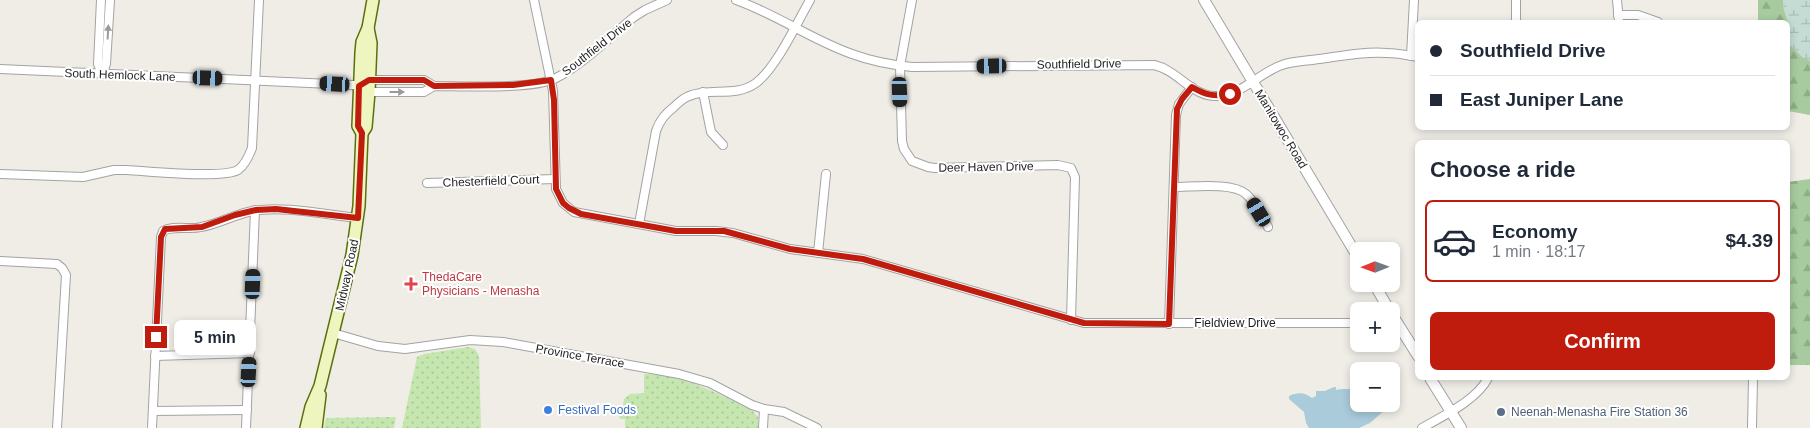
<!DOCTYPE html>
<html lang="en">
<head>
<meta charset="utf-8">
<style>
  body { margin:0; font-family:Helvetica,sans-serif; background:#f6f6f7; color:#1f2937; height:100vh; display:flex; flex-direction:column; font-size:19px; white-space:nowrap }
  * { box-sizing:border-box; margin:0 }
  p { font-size:16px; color:#747a83 }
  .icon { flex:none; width:28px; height:28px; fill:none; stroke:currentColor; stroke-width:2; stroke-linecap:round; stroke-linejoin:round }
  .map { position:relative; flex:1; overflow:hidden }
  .panel { position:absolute; left:1415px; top:140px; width:375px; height:240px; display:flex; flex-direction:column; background:#fff; border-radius:8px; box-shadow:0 2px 8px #0003 }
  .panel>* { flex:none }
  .hud { position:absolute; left:1415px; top:20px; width:375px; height:110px; border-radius:8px; box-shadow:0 2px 8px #0003; display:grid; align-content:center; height:110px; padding:0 15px; background:#fff }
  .needle { width:32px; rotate:269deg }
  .buttons { position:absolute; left:1350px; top:242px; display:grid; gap:10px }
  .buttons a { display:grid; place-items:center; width:50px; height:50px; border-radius:8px; background:#fff; box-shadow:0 2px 8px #0003; font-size:25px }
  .end { position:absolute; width:22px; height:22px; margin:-11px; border:6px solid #c01c0e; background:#fff; box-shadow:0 0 0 2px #fff }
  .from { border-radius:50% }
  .bubble { position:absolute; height:35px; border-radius:8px; background:#fff; box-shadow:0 2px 8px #0003; font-size:16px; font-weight:700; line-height:35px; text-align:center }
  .car { position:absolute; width:15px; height:30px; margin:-15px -8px; border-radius:6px; box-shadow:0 0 4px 1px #0007; background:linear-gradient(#222 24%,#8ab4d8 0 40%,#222 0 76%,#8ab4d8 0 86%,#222 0) }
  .hud b { display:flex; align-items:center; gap:18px; height:48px; font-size:19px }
  .hud b+b { border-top:1px solid #e0e1e3 }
  .hud i { width:12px; height:12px; background:#1f2937 }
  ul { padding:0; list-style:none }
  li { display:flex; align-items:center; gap:15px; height:82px; margin:0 10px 8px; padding:0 5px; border:2px solid transparent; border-radius:8px }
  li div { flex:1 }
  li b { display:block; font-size:19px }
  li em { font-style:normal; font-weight:700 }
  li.active { border-color:#c01c0e }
  li>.icon { width:45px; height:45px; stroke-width:1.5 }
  h2 { padding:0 15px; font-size:22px; line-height:60px }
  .action { display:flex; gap:10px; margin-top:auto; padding:10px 15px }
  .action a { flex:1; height:58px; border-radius:8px; background:#c01c0e; color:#fff; font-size:20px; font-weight:700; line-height:58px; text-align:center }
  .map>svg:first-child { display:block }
  .grass { fill:url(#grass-dots) }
  .forest { fill:url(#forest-firs) }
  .wetland { fill:url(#wetland-marsh) }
  .water { fill:#a9cbda }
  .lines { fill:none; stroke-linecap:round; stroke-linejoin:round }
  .minor-casing { stroke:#a3a3a3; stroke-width:10 }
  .tertiary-casing { stroke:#a3a3a3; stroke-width:12 }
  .secondary-casing { stroke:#5d6f0d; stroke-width:14 }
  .minor { stroke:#fff; stroke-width:8 }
  .tertiary { stroke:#fff; stroke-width:10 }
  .secondary { stroke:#eef5be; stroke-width:11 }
  .oneway { fill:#9a9a9a }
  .route { stroke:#c01c0e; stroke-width:6 }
  .health-dot { fill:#e0444e; stroke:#fff; stroke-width:2 }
  .shop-dot { fill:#3f7fe0; stroke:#fff; stroke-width:2 }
  .service-dot { fill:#5c6f8a; stroke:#fff; stroke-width:2 }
  .labels { text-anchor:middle; stroke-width:4; stroke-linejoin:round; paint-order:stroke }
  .street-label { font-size:12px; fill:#1f1f1f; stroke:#fff }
  .health-label { font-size:12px; fill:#be3a42; stroke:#fff; text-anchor:start }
  .shop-label { font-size:12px; fill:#366cbe; stroke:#fff; text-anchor:start }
  .service-label { font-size:12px; fill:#4e5e75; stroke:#fff; text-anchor:start }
</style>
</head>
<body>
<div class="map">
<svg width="1810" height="428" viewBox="0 0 1810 428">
  <defs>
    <pattern id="grass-dots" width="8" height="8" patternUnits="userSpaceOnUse" patternTransform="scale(1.25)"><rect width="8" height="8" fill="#c6e6b0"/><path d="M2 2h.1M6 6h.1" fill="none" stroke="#aac597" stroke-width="1.8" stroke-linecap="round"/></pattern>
    <pattern id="forest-firs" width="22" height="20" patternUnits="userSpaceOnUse" patternTransform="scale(1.25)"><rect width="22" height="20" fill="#a7cb9e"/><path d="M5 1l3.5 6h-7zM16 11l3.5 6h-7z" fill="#8fae88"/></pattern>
    <pattern id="wetland-marsh" width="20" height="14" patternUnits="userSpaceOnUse" patternTransform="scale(1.25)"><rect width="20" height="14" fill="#c4dcd3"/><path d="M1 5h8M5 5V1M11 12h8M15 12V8" fill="none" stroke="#a8bcb5"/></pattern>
  </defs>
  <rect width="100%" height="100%" fill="#efede6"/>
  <g class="grass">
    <path d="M468,347L475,349L479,356L481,428H402L417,357L424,354Z"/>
    <path d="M645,374C684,374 719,394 753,411L758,417V428H625V419H620L619,416L623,407L624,399L630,394L644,393V375Z"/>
    <path d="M396,417L394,428H324L326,418Z"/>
  </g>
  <g class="forest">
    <path d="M1758,0H1810V115L1788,111V22H1758Z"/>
    <path d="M1810,179V365H1788V182Z"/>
  </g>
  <path class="wetland" d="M1783,0H1810V61L1803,58L1788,43V23L1783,7Z"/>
  <path class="water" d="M1334,387H1336V390C1344,388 1351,390 1359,389V404H1391V392H1397L1399,400L1397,405L1387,406L1386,409L1370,423L1359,428H1309L1306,423L1304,412L1289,399V396C1297,392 1305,392 1312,398L1316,396V391H1325Z"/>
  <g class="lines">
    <g class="minor-casing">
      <g id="minor">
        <path d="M101,0L98,64L102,74"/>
        <path d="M534,0L553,91L556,189L563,203L574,212L676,231H716L733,233L790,249L863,259L1084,323H1359"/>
        <path d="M736,0C776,14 812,40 852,54C871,61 892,65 912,67L1154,65C1177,70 1190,94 1213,96C1240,98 1258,73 1282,65C1293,61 1307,61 1319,59C1341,56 1365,51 1387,53C1397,53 1407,55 1418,57"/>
        <path d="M912,0L900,66L902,141L904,149L912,161L928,167L935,168L1058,165L1071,168L1075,177L1071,320"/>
        <path d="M1617,0L1619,22"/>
        <path d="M1516,1V22"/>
        <path d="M1618,15H1638L1658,22"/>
        <path d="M1411,56L1414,0"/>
        <path d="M0,69L353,85L359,86L369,92H424L434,86C463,86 532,90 556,78C582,65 611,36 634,17L645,10L667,0"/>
        <path d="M102,74L106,64L110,0"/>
        <path d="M366,82L369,80H424L434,86"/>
        <path d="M703,92L711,132L723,145"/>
        <path d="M0,174L83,177L114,170H127C148,171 223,179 238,170C245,165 249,156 252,148L259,0"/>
        <path d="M427,183L555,179"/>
        <path d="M1174,187C1193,187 1232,182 1246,194C1256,203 1262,216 1268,227"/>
        <path d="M639,224L656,131C660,120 665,114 674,107C678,103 683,98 689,96C711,87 735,98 756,83C776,68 797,23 810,0"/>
        <path d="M818,253L826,174"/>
        <path d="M0,261L57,264L62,268L66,275L57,428"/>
        <path d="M1169,324L1176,115L1179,104L1192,87"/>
        <path d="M333,333L378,346L405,349L470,340L503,342L679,374L710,383L752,405L764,409L784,412L817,428"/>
        <path d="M155,356L250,353"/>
        <path d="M153,411L247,410"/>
        <path d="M152,428L161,237L163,231C173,225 190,230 201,227C219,224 235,214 253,211C281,205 328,215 357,218"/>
        <path d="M246,428L255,210"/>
        <path d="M763,428L764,409"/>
        <path d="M1422,428C1443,416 1477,400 1488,378"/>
        <path d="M1752,428L1753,378"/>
      </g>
    </g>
    <g class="tertiary-casing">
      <g id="tertiary">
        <path d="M1204,0L1359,259"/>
        <path d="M1374,284L1390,311"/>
        <path d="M1391,313L1418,356"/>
        <path d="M1430,378L1461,428"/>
      </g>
    </g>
    <g class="secondary-casing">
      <g id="secondary">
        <path d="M362,133L366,127L369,92L371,43L368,28"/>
        <path d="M306,428L311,407L320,386L352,255L359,206L362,133L358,126L361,53L362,42L368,28L373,0"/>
        <path d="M316,428L320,395"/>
      </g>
    </g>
    <use href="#minor" class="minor"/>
    <use href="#tertiary" class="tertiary"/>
    <use href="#secondary" class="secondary"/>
  </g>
  <defs><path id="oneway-solid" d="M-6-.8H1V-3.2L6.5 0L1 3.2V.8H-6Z" transform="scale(1.25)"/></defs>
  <g class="oneway">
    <use href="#oneway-solid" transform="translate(108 32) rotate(-87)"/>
    <use href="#oneway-solid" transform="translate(397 92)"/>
  </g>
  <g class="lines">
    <path class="route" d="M156,337L161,237L165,229L202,227L235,215L256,210L276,209L358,218L362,133L358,126L359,86L369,80H424L434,86L513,85L551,80L554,100L556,189L563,203L569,208L581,214L676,231H724L790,249L863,259L1084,323L1169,324L1177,109L1182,99L1192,87C1205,95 1215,97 1230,94"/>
  </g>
  <path class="health-dot" d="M408.5 276.5h5v5h5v5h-5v5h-5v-5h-5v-5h5z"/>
  <circle class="shop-dot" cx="548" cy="410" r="5"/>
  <circle class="service-dot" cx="1501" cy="412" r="5"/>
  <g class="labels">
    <g class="street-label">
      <text transform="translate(597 47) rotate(-38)" y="4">Southfield Drive</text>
      <text transform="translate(1079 64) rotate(-1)" y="4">Southfield Drive</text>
      <text transform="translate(120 75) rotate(2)" y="4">South Hemlock Lane</text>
      <text transform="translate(1281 129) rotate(59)" y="4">Manitowoc Road</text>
      <text transform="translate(986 167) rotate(-1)" y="4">Deer Haven Drive</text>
      <text transform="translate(491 181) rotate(-2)" y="4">Chesterfield Court</text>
      <text transform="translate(347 275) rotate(-78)" y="4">Midway Road</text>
      <text x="1235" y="327">Fieldview Drive</text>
      <text transform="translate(580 356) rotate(10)" y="4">Province Terrace</text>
    </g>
    <g class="health-label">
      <text x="422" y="281">ThedaCare<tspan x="422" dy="14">Physicians - Menasha</tspan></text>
    </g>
    <g class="shop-label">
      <text x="558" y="414">Festival Foods</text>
    </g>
    <g class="service-label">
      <text x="1511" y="416">Neenah-Menasha Fire Station 36</text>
    </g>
  </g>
</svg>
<div class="buttons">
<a><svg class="needle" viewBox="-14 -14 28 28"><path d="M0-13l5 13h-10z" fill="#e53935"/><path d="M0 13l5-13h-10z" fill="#747a83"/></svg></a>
<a>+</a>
<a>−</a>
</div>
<i class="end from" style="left:1230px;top:94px"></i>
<i class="end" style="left:156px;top:337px"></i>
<div class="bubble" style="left:174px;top:320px;width:82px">5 min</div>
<i class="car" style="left:992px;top:66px;rotate:269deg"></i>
<i class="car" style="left:208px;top:78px;rotate:92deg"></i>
<i class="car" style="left:335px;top:84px;rotate:273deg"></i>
<i class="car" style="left:900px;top:92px;rotate:178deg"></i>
<i class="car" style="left:1259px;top:212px;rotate:329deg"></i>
<i class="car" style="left:253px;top:284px;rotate:2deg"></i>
<i class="car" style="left:249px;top:372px;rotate:3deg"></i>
<div class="hud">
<b><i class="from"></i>Southfield Drive</b>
<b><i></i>East Juniper Lane</b>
</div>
<section class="panel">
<h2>Choose a ride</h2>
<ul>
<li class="active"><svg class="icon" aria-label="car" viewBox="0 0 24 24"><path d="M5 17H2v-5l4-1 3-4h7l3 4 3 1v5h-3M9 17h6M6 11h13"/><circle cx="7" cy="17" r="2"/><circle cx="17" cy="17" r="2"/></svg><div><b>Economy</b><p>1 min · 18:17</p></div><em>$4.39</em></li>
</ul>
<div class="action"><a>Confirm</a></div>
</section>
</div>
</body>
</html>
